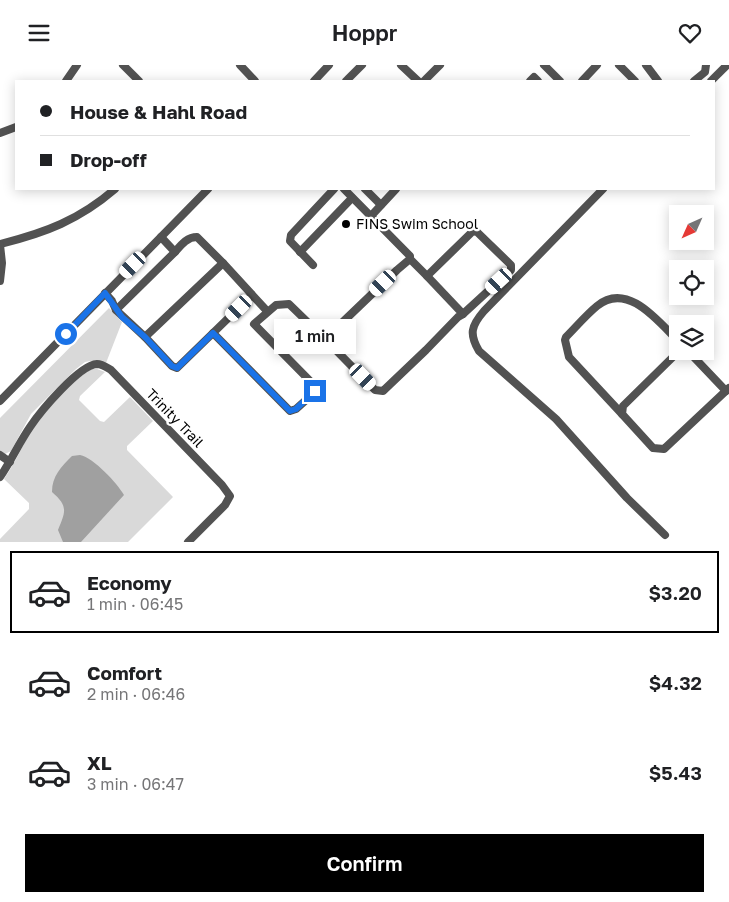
<!DOCTYPE html>
<html lang="en">
<head>
<meta charset="utf-8">
<style>
  body { margin:0; font-family:"Golos Text",sans-serif; background:#f6f6f6; color:#202124; height:100vh; display:flex; flex-direction:column; font-size:19px; white-space:nowrap }
  * { box-sizing:border-box; margin:0 }
  p { font-size:16px; color:#757577 }
  .icon { flex:none; width:28px; height:28px; fill:none; stroke:currentColor; stroke-width:2; stroke-linecap:round; stroke-linejoin:round }
  .map { position:relative; height:477px; overflow:hidden }
  .sheet { display:flex; flex-direction:column; background:#fff; flex:1 }
  .sheet>* { flex:none }
  .top-card { position:absolute; left:15px; top:15px; width:700px; height:110px; border-radius:0px; box-shadow:0 2px 12px #0003; display:grid; align-content:center; height:110px; padding:0 25px; background:#fff }
  .needle { width:32px; rotate:225deg }
  .tools { position:absolute; left:669px; top:140px; display:grid; gap:10px }
  .tools a { display:grid; place-items:center; width:45px; height:45px; border-radius:0px; background:#fff; box-shadow:0 2px 12px #0003; font-size:25px }
  .end { position:absolute; width:22px; height:22px; margin:-11px; border:6px solid #1a73e8; background:#fff; box-shadow:0 0 0 2px #fff }
  .from { border-radius:50% }
  .bubble { position:absolute; height:35px; border-radius:0px; background:#fff; box-shadow:0 2px 12px #0003; font-size:16px; font-weight:600; line-height:35px; text-align:center }
  .car { position:absolute; width:15px; height:30px; margin:-15px -8px; border-radius:6px; box-shadow:0 0 4px 1px #0007; background:linear-gradient(#fff 24%,#345 0 40%,#fff 0 76%,#345 0 86%,#fff 0) }
  .top-card b { display:flex; align-items:center; gap:18px; height:48px; font-size:19px }
  .top-card b+b { border-top:1px solid #e0e0e0 }
  .top-card i { width:12px; height:12px; background:#202124 }
  ul { padding:9px 0 0; list-style:none }
  li { display:flex; align-items:center; gap:15px; height:82px; margin:0 10px 8px; padding:0 15px; border:2px solid transparent; border-radius:0px }
  li div { flex:1 }
  li b { display:block; font-size:19px }
  li em { font-style:normal; font-weight:600 }
  li.on { border-color:#000 }
  li>.icon { width:45px; height:45px; stroke-width:1.5 }
  .button { display:flex; gap:10px; margin-top:auto; padding:10px 25px }
  .button a { flex:1; height:58px; border-radius:0px; background:#000; color:#fff; font-size:20px; font-weight:600; line-height:58px; text-align:center }
  header { display:flex; justify-content:space-between; align-items:center; height:65px; padding:0 25px; background:#fff; font-size:22px; font-weight:600 }
  .map>svg:first-child { display:block }
  .green { fill:#d9d9d9 }
  .water { fill:#a0a0a0 }
  .lines { fill:none; stroke-linecap:round; stroke-linejoin:round }
  .minor { stroke:#525252; stroke-width:8 }
  .route { stroke:#1a73e8; stroke-width:6 }
  .poi-dot { fill:#000; stroke:#fff; stroke-width:2 }
  .labels { text-anchor:middle; stroke-width:4.5; stroke-linejoin:round; paint-order:stroke }
  .poi-label { font-size:14px; fill:#000; stroke:#fff; text-anchor:start }
  .street-label { font-size:14px; fill:#000; stroke:#fff }
</style>
</head>
<body>
<header><svg class="icon" aria-label="menu" viewBox="0 0 24 24"><path d="M4 6h16M4 12h16M4 18h16"/></svg>Hoppr<svg class="icon" aria-label="heart" viewBox="0 0 24 24"><path d="M12 20l-8-8c-3-5 5-10 8-4 3-6 11-1 8 4z"/></svg></header>
<div class="map">
<svg width="729" height="477" viewBox="0 0 729 477">
  <rect width="100%" height="100%" fill="#fff"/>
  <g class="green">
    <path d="M109,243L122,257L106,298L90,296L85,297L76,304L31,349L11,386L5,389L0,386V353Z"/>
    <path d="M92,304H97L105,307L80,331L79,335L100,356L104,357L130,332L153,356L127,381V385L173,432L128,477H0V474L29,444V438L4,414C15,398 22,382 31,366C43,346 72,315 92,304Z"/>
  </g>
  <path class="water" d="M80,390C94,393 117,418 124,430L81,477H63L58,465C66,446 68,441 52,427C52,411 61,402 72,391Z"/>
  <g class="lines">
    <g class="minor">
      <path d="M123,0L139,16"/>
      <path d="M240,0L255,16"/>
      <path d="M401,0L418,16"/>
      <path d="M544,0L560,16"/>
      <path d="M619,0L635,16"/>
      <path d="M646,0L658,16"/>
      <path d="M66,16L77,0"/>
      <path d="M314,16L329,0"/>
      <path d="M346,16L362,0"/>
      <path d="M424,16L440,0"/>
      <path d="M530,16L534,12L538,16"/>
      <path d="M582,16L597,0"/>
      <path d="M694,16L705,7L706,0"/>
      <path d="M711,16L727,0"/>
      <path d="M0,68L16,62"/>
      <path d="M365,124L381,140"/>
      <path d="M603,124L484,246C471,261 469,269 479,286L556,354L627,433L665,470"/>
      <path d="M371,151L396,124"/>
      <path d="M0,179C45,168 79,155 115,124"/>
      <path d="M0,180L2,198L0,216"/>
      <path d="M175,187C181,180 187,172 197,172L223,198L267,246"/>
      <path d="M300,187L352,133"/>
      <path d="M313,200L290,176L291,170L334,124"/>
      <path d="M427,211L463,249"/>
      <path d="M105,228L112,236L116,245L145,272L172,301L177,303L213,268L290,346L296,344L315,327L316,322L254,259L276,240L289,239L325,274L397,205L410,194V191L344,124"/>
      <path d="M116,245L175,187L161,172"/>
      <path d="M213,268L252,230"/>
      <path d="M145,272L223,198"/>
      <path d="M325,274L375,325L383,326L426,285L458,252L463,249L511,205V200L476,166L472,167L427,211L410,194"/>
      <path d="M679,286L623,341L622,349L653,383L664,384L729,323"/>
      <path d="M688,286L726,326"/>
      <path d="M0,336L208,124"/>
      <path d="M622,349L569,292L565,275L566,272C576,262 586,250 597,241C627,216 658,256 678,276"/>
      <path d="M0,390L10,397"/>
      <path d="M0,412C11,396 19,378 30,362C40,347 79,300 97,299C102,299 106,302 111,305L222,420L230,431L225,440L188,477"/>
    </g>
  </g>
  <g class="lines">
    <path class="route" d="M66,269L105,228L122,252L145,272L172,301L177,303L213,268L290,346L296,344L315,326"/>
  </g>
  <circle class="poi-dot" cx="346" cy="159" r="5"/>
  <g class="labels">
    <g class="poi-label">
      <text x="356" y="164">FINS Swim School</text>
    </g>
    <g class="street-label">
      <text transform="translate(175 353) rotate(46)" y="5">Trinity Trail</text>
    </g>
  </g>
</svg>
<div class="tools">
<a><svg class="needle" viewBox="-14 -14 28 28"><path d="M0-13l5 13h-10z" fill="#e53935"/><path d="M0 13l5-13h-10z" fill="#757577"/></svg></a>
<a><svg class="icon" aria-label="locate" viewBox="0 0 24 24"><circle cx="12" cy="12" r="6"/><path d="M12 2v4M12 18v4M2 12h4M18 12h4"/></svg></a>
<a><svg class="icon" aria-label="layers" viewBox="0 0 24 24"><path d="M12 4l9 5-9 5-9-5zM3 14l9 5 9-5"/></svg></a>
</div>
<i class="end from" style="left:66px;top:269px"></i>
<i class="end" style="left:315px;top:326px"></i>
<div class="bubble" style="left:274px;top:254px;width:82px">1 min</div>
<i class="car" style="left:133px;top:200px;rotate:224deg"></i>
<i class="car" style="left:499px;top:216px;rotate:227deg"></i>
<i class="car" style="left:383px;top:218px;rotate:226deg"></i>
<i class="car" style="left:239px;top:243px;rotate:225deg"></i>
<i class="car" style="left:363px;top:312px;rotate:136deg"></i>
<div class="top-card">
<b><i class="from"></i>House &amp; Hahl Road</b>
<b><i></i>Drop-off</b>
</div>
</div>
<section class="sheet">
<ul>
<li class="on"><svg class="icon" aria-label="car" viewBox="0 0 24 24"><path d="M5 17H2v-5l4-1 3-4h7l3 4 3 1v5h-3M9 17h6M6 11h13"/><circle cx="7" cy="17" r="2"/><circle cx="17" cy="17" r="2"/></svg><div><b>Economy</b><p>1 min · 06:45</p></div><em>$3.20</em></li>
<li><svg class="icon" aria-label="car" viewBox="0 0 24 24"><path d="M5 17H2v-5l4-1 3-4h7l3 4 3 1v5h-3M9 17h6M6 11h13"/><circle cx="7" cy="17" r="2"/><circle cx="17" cy="17" r="2"/></svg><div><b>Comfort</b><p>2 min · 06:46</p></div><em>$4.32</em></li>
<li><svg class="icon" aria-label="car" viewBox="0 0 24 24"><path d="M5 17H2v-5l4-1 3-4h7l3 4 3 1v5h-3M9 17h6M6 11h13"/><circle cx="7" cy="17" r="2"/><circle cx="17" cy="17" r="2"/></svg><div><b>XL</b><p>3 min · 06:47</p></div><em>$5.43</em></li>
</ul>
<div class="button"><a>Confirm</a></div>
</section>
</body>
</html>
